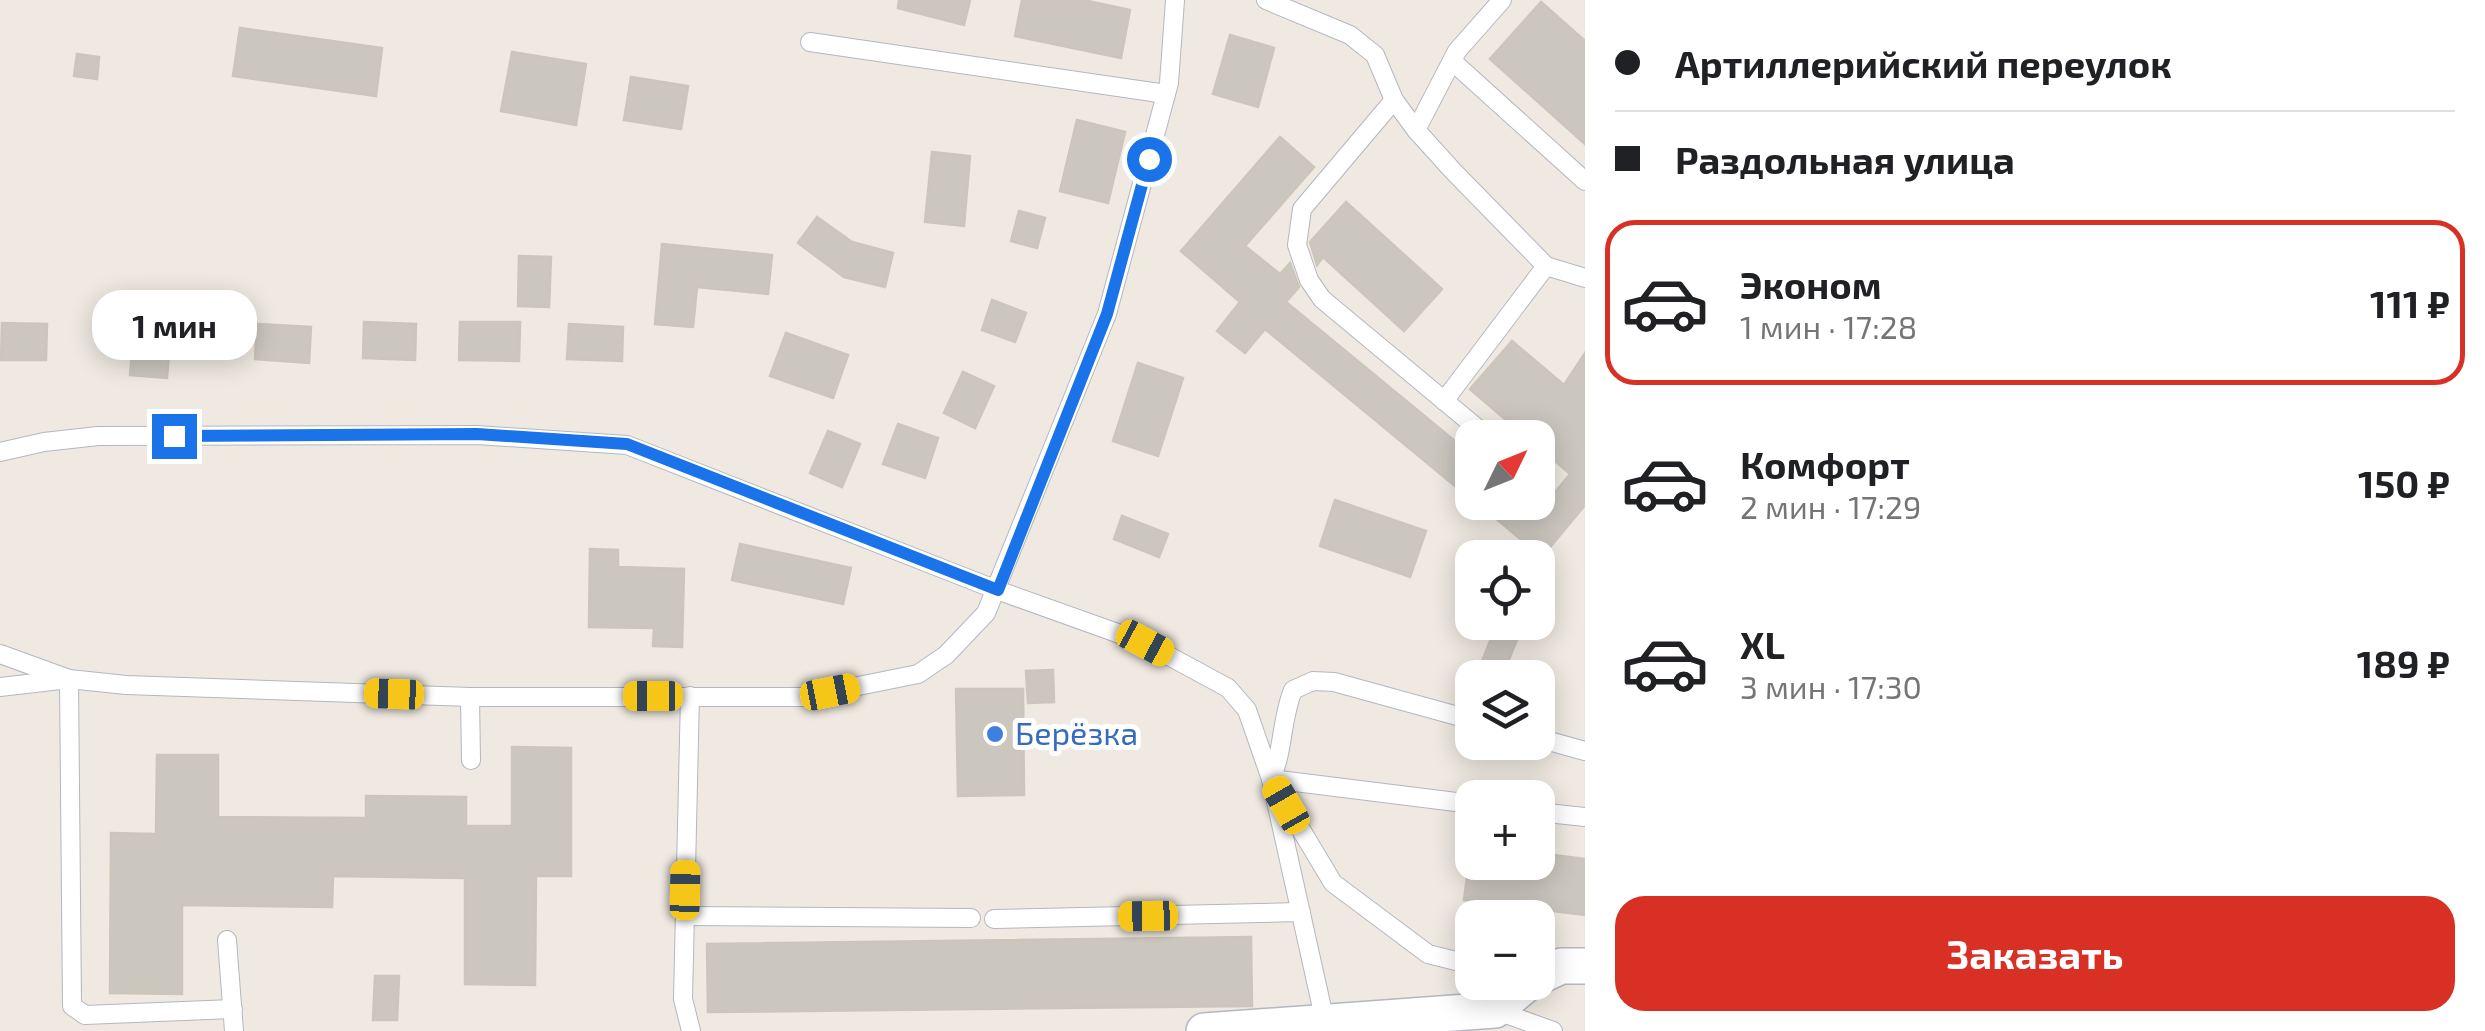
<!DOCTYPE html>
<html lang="ru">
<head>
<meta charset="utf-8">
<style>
  body { margin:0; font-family:"Exo 2",sans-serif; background:#f6f6f6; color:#202124; height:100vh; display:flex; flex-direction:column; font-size:38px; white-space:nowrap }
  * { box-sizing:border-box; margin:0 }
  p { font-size:32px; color:#757577 }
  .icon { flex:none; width:55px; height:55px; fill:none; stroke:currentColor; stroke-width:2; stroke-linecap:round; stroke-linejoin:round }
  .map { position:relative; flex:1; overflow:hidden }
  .panel { display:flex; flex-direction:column; background:#fff; width:900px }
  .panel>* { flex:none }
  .banner { display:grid; align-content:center; height:220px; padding:0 30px; background:#fff }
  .needle { width:65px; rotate:47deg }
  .tools { position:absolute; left:1455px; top:420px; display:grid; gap:20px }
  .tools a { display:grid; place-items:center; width:100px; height:100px; border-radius:20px; background:#fff; box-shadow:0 5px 25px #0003; font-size:50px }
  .end { position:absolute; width:45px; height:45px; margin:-22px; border:12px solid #1a73e8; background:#fff; box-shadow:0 0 0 5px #fff }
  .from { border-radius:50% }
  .bubble { position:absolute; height:70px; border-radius:30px; background:#fff; box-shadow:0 5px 25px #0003; font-size:32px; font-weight:700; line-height:70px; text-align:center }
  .car { position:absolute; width:30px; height:60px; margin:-30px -15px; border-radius:12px; box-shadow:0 0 8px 2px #0007; background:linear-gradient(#f5c518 24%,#345 0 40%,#f5c518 0 76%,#345 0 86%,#f5c518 0) }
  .banner b { display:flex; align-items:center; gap:35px; height:95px; font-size:38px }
  .banner b+b { border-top:2px solid #e0e0e0 }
  .banner i { width:25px; height:25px; background:#202124 }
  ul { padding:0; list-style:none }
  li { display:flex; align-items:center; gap:30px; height:165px; margin:0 20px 15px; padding:0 10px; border:5px solid transparent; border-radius:30px }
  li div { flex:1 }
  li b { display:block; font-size:38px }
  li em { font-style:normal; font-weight:700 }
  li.current { border-color:#d93025 }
  li>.icon { width:90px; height:90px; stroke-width:1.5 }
  .primary-button { display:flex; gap:20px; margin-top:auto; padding:20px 30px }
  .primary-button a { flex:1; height:115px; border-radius:30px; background:#d93025; color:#fff; font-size:40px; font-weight:700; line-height:115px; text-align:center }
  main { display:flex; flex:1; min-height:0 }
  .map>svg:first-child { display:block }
  .building { fill:#cbc7bf; stroke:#cbc5ba; stroke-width:2.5 }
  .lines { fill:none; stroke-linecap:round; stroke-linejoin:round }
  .lane-casing { stroke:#b4b7c1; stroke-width:20 }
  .street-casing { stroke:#b4b7c1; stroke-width:38 }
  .lane { stroke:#fff; stroke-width:18 }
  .street { stroke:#fff; stroke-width:35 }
  .route { stroke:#1a73e8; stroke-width:12 }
  .shop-dot { fill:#3f7fe0; stroke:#fff; stroke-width:4 }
  .labels { text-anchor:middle; stroke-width:10; stroke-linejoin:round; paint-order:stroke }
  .shop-label { font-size:32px; fill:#366cbe; stroke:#fff; text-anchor:start }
</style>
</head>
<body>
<main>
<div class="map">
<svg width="1585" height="1031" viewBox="0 0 1585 1031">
  <rect width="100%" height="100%" fill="#efe9e1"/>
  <g class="building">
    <path d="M899,0H970L964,25L898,8Z"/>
    <path d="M1022,0H1083L1130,10L1121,58L1015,36Z"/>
    <path d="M1541,2L1585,41V144L1490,59Z"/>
    <path d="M240,28L382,48L376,96L233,76Z"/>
    <path d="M1230,35L1274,48L1258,107L1213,94Z"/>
    <path d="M512,52L586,64L576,125L501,111Z"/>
    <path d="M77,54L99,57L97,79L74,76Z"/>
    <path d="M631,77L688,86L681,129L624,120Z"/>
    <path d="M1077,120L1125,132L1108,203L1060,191Z"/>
    <path d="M1280,137L1314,167L1245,246L1280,274L1290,263L1299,287L1286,302L1472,455V500L1265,329L1245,353L1217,331L1240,302L1181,251Z"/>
    <path d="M932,152L970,156L964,226L925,222Z"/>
    <path d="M1346,202L1442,289L1404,331L1323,257L1317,265L1310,242Z"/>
    <path d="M1019,211L1045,218L1037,248L1011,241Z"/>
    <path d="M817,217L852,242L893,253L885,287L844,277L798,243Z"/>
    <path d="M662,244L772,255L768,294L697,287L693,327L655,324Z"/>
    <path d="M519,256L551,257L549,307L518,306Z"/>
    <path d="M992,300L1026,313L1015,342L982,330Z"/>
    <path d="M135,319L193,324L190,355L169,353L167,378L130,375Z"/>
    <path d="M364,322L416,324L415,360L363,358Z"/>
    <path d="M460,322H520L519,361L459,360Z"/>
    <path d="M2,323L47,324L46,360H1Z"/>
    <path d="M257,324L311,327L309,363L255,359Z"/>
    <path d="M569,324L623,327L622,361L567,359Z"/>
    <path d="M786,333L848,355L833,398L770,376Z"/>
    <path d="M1512,341L1564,385L1585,353V505L1542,557L1476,502H1547L1570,474L1538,446V438H1527L1470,389Z"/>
    <path d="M1138,363L1183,378L1158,456L1113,441Z"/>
    <path d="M963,372L994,386L975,428L944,413Z"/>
    <path d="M898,424L938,438L925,478L883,464Z"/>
    <path d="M828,431L860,444L842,487L810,473Z"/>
    <path d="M1335,500L1426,531L1410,577L1320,546Z"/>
    <path d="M1122,516L1168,534L1159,557L1114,539Z"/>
    <path d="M740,544L851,568L843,604L732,580Z"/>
    <path d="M590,549L618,550V567L684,569L682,647L653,646L654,628L589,627Z"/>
    <path d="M1495,628L1518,637L1504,672L1481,664Z"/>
    <path d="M1053,670L1054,702L1028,703L1026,671Z"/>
    <path d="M956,689H1023L1024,795L958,796Z"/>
    <path d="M512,747L571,748V876H536L535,985L465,984V878L333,876L332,907L182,905V994L110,993L111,833L156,834L157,755H218V817L366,818V796L466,797V826H512Z"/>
    <path d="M1538,853L1585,859V915L1464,900L1469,862H1538Z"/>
    <path d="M1251,937L1252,1006L708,1012L707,944Z"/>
    <path d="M375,976H399L397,1020H373Z"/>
  </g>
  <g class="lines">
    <g class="lane-casing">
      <g id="lane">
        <path d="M1266,0L1350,35L1375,55L1394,100L1416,130L1453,171L1546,266L1585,278"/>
        <path d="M810,42L1166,94"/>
        <path d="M1452,61L1585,181"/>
        <path d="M1394,100L1302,209L1297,245L1309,280L1322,299L1489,438"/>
        <path d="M1416,130L1457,51L1502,0"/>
        <path d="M1444,401L1546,266"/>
        <path d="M0,452L44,442L98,436L477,435L627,445L997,590L1145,643L1228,688L1247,710L1271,779L1326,1026"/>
        <path d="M1538,477L1545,484"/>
        <path d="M0,654L69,679L126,685L470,697H804L918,674L946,655L986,613L1107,314L1169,83L1175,0"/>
        <path d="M0,687L69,679L72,1006L85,1015L233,1009"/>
        <path d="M690,696L683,999L691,1031"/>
        <path d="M470,697L471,760"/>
        <path d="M1538,738L1585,751"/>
        <path d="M1271,779C1284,750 1281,719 1293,690L1313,681L1334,682L1472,720"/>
        <path d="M1271,779L1472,804"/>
        <path d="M1279,793L1333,883L1428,954L1472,965"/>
        <path d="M1538,812L1585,817"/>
        <path d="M685,916L971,918"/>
        <path d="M994,919L1301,912"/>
        <path d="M227,940L234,1031"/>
        <path d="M1495,1010L1553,1031"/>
      </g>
    </g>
    <g class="street-casing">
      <g id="street">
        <path d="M1538,977L1561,966H1585"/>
        <path d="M1204,1031L1495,1010L1529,982"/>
      </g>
    </g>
    <use href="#lane" class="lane"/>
    <use href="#street" class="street"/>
  </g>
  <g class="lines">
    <path class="route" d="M174,436L477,434L627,444L998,590L1107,314L1149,159"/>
  </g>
  <circle class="shop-dot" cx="995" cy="734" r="10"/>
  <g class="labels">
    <g class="shop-label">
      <text x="1015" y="745">Берёзка</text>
    </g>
  </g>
</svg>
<div class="tools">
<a><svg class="needle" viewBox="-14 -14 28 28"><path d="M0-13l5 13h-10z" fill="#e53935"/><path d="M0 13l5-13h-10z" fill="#757577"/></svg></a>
<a><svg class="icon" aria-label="locate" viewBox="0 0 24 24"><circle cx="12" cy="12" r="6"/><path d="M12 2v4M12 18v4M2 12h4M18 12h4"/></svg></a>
<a><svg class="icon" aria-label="layers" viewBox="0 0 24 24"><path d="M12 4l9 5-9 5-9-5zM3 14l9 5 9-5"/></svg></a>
<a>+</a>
<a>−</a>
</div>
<i class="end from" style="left:1149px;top:159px"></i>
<i class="end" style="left:174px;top:436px"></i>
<div class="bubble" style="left:92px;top:290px;width:165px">1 мин</div>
<i class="car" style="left:1145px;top:643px;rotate:118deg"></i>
<i class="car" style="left:830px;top:692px;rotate:79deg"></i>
<i class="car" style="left:394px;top:694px;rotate:272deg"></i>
<i class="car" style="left:653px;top:696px;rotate:270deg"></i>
<i class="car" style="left:1286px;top:805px;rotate:330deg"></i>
<i class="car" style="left:685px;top:890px;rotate:1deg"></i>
<i class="car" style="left:1148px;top:916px;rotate:269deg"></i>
</div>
<section class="panel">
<div class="banner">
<b><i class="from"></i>Артиллерийский переулок</b>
<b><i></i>Раздольная улица</b>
</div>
<ul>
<li class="current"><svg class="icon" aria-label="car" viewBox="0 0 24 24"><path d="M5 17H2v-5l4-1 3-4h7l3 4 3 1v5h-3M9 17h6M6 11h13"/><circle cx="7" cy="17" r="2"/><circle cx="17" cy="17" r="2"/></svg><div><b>Эконом</b><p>1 мин · 17:28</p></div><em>111 ₽</em></li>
<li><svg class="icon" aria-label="car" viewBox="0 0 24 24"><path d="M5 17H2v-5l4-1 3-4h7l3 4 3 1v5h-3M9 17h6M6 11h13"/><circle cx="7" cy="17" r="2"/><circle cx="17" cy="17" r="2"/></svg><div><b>Комфорт</b><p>2 мин · 17:29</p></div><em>150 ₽</em></li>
<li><svg class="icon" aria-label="car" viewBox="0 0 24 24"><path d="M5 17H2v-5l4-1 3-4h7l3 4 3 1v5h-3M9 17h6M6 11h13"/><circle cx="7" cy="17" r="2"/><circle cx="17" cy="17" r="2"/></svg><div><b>XL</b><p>3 мин · 17:30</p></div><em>189 ₽</em></li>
</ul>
<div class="primary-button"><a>Заказать</a></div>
</section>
</main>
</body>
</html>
